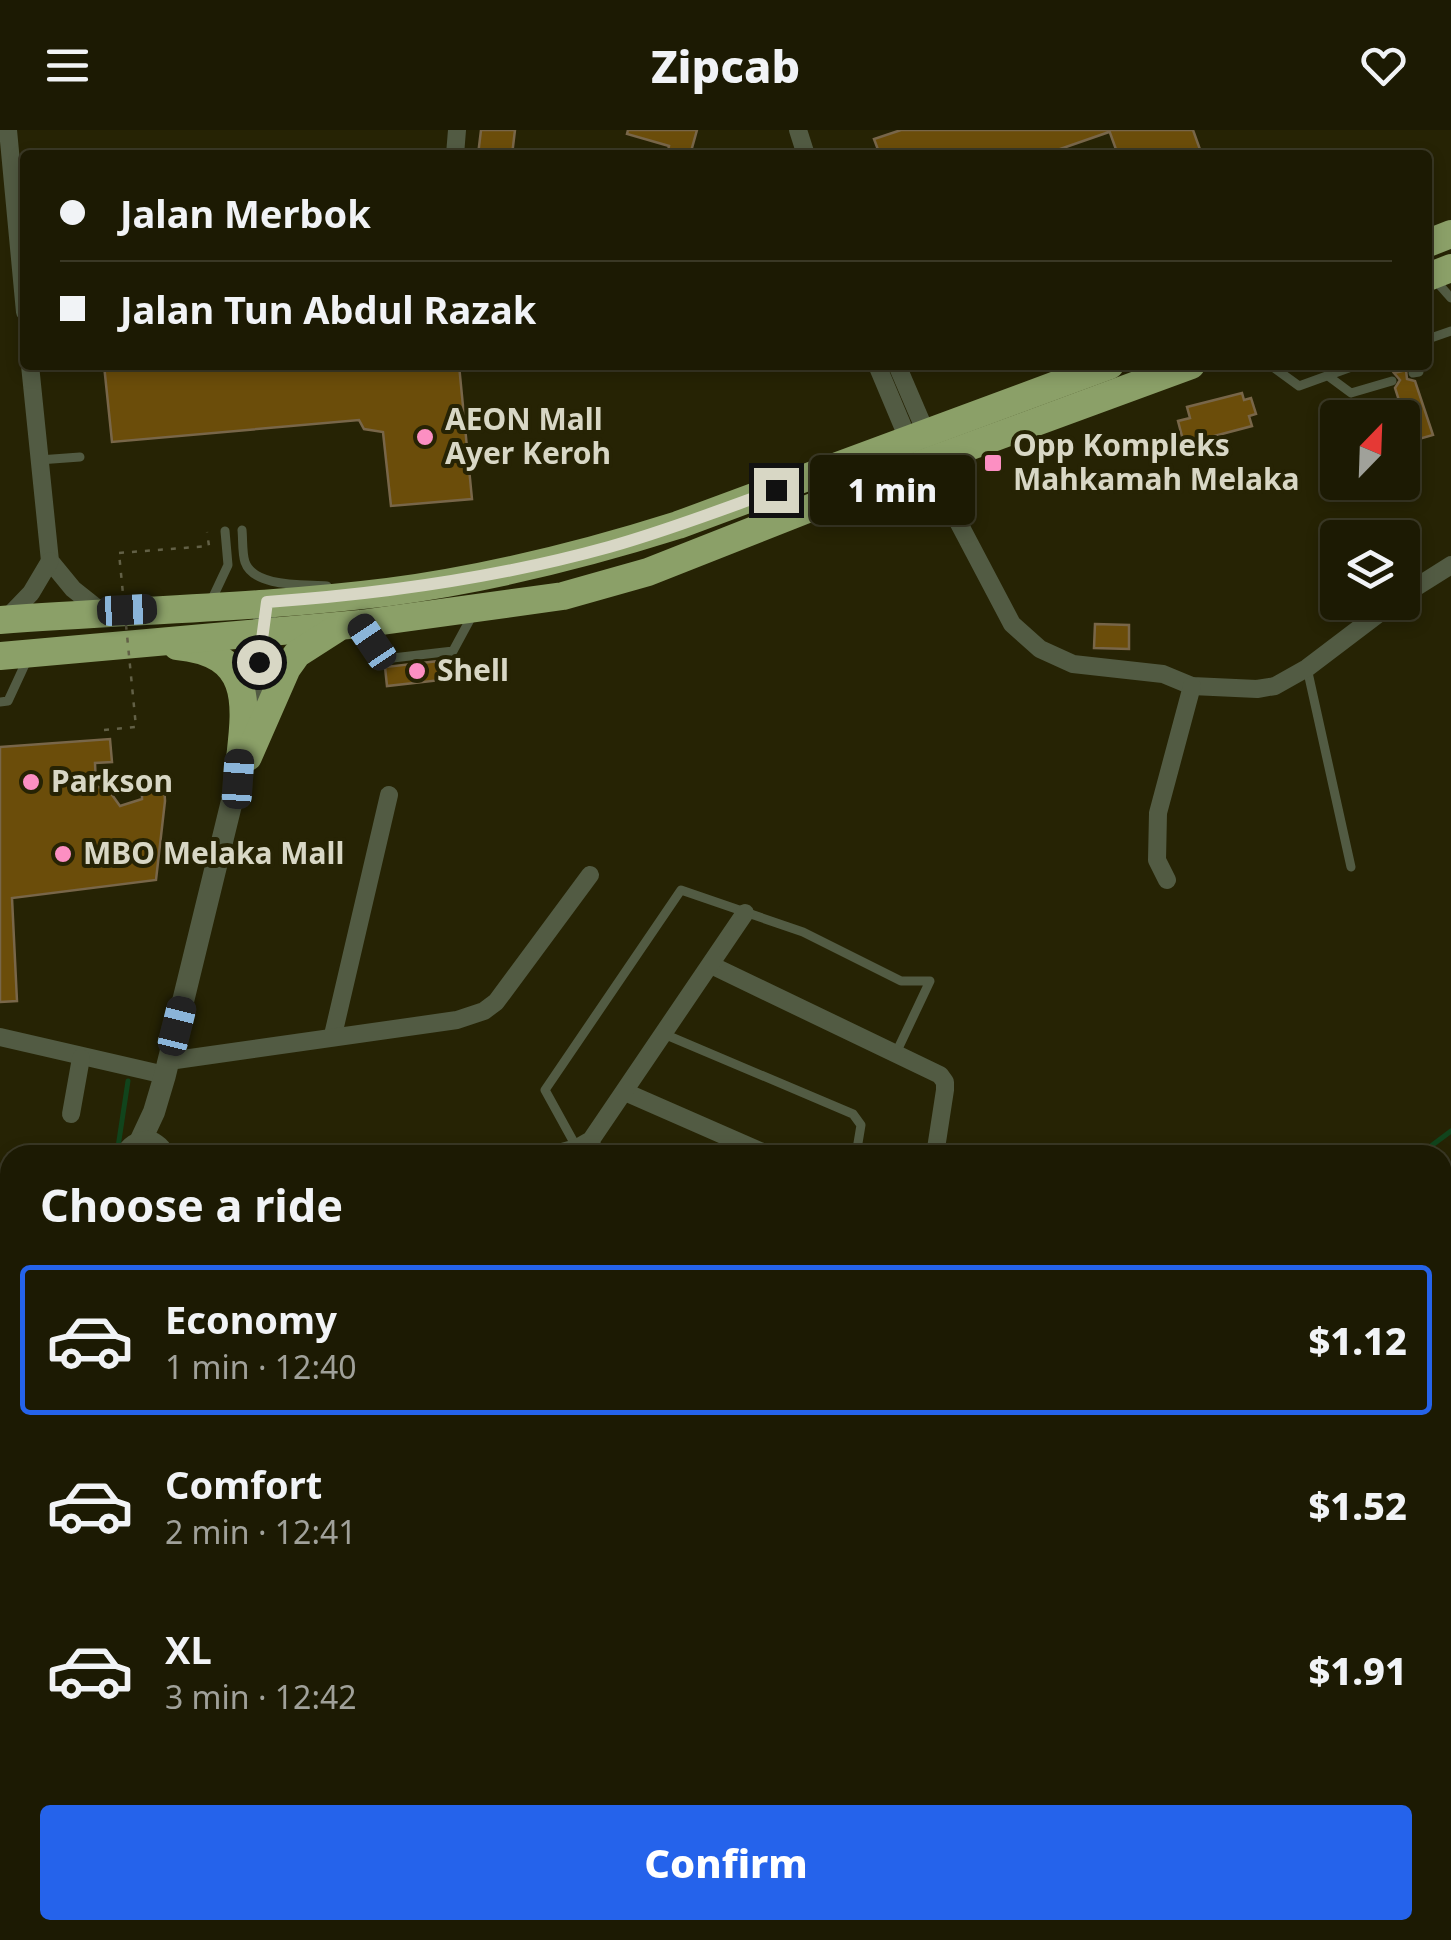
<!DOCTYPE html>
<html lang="en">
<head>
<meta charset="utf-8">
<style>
  body { margin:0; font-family:"Noto Sans",sans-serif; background:#292712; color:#f1f3f6; height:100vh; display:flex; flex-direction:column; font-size:38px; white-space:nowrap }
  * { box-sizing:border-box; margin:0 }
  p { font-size:32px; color:#a0a19a }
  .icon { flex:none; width:55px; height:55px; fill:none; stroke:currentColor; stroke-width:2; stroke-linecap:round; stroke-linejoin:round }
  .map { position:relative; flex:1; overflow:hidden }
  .side { position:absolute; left:0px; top:1015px; width:1452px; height:795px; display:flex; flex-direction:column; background:#1c1a03; border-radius:30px 30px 0 0; box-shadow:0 5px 15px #0003,0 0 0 2px #3a3825 }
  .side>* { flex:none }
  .hud { position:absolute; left:20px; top:20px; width:1412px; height:220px; border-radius:10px; box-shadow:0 5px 15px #0003,0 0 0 2px #3a3825; display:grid; align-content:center; height:220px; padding:0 40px; background:#1c1a03 }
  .needle { width:65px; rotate:23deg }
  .controls { position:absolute; left:1320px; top:270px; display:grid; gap:20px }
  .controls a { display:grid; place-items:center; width:100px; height:100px; border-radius:10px; background:#1c1a03; box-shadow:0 5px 15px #0003,0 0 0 2px #3a3825; font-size:50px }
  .end { position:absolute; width:45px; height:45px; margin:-22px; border:12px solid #d8d7c5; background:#111; box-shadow:0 0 0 5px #111 }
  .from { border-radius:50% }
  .bubble { position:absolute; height:70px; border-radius:10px; background:#1c1a03; box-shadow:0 5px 15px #0003,0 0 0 2px #3a3825; font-size:32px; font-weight:800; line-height:70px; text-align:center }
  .car { position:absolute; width:30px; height:60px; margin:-30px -15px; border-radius:12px; box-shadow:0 0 8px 2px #0007; background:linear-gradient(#222 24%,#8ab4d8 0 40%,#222 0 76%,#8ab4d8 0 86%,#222 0) }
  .hud b { display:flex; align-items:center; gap:35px; height:95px; font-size:38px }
  .hud b+b { border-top:2px solid #3a3825 }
  .hud i { width:25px; height:25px; background:#f1f3f6 }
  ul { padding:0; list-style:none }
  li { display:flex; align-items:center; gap:30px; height:150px; margin:0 20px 15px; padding:0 20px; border:5px solid transparent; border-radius:10px }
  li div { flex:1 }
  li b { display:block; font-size:38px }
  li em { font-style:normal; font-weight:800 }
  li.on { border-color:#2563eb }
  li>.icon { width:90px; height:90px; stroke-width:1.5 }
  h2 { padding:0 40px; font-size:45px; line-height:120px }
  .cta { display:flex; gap:20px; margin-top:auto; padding:20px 40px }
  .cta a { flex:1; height:115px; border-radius:10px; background:#2563eb; color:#fff; font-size:40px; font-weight:800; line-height:115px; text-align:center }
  header { display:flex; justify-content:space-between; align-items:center; height:130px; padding:0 40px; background:#1c1a03; font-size:45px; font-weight:800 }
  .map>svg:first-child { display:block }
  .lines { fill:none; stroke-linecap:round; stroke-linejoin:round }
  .stream { stroke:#11441c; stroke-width:5 }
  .building { fill:#6b4d0a; stroke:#786649; stroke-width:2.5 }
  .path { stroke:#626046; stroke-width:2.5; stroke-dasharray:5 8; stroke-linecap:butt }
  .service { stroke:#525b43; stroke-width:9 }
  .minor { stroke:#525b43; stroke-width:18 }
  .tertiary { stroke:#525b43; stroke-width:22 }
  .secondary { stroke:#6d7b55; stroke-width:25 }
  .trunk { stroke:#8ba068; stroke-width:28 }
  .path-bridge { stroke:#626046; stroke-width:2.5; stroke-dasharray:5 8; stroke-linecap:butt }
  .route { stroke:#d8d7c5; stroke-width:12 }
  .poi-dot { fill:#fc8fc2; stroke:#262304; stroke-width:4 }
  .labels { text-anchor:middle; stroke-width:8; stroke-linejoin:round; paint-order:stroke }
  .poi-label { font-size:30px; font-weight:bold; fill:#d8d7c5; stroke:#262304; text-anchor:start }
</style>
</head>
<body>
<header><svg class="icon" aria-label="menu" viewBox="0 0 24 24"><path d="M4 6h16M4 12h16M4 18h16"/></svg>Zipcab<svg class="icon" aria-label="heart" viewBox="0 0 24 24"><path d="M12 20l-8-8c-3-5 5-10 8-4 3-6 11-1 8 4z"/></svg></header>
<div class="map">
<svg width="1451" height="1810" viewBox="0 0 1451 1810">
  <rect width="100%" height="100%" fill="#262304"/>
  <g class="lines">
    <g class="stream">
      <path d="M118,1017L128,951"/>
      <path d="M1419,1025L1451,1001"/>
      <path d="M8,1634L10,1636"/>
      <path d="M97,1810V1800"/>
      <path d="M553,1810L557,1800"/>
    </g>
  </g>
  <g class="building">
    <path d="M481,0H515L512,25H478Z"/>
    <path d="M628,0H697L690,25L668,21L669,16L627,4Z"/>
    <path d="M901,0H1109V2L1043,25H880L874,9Z"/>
    <path d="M1109,0H1193L1202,25H1118Z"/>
    <path d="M104,235H459L472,369L391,376L383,302L364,299L359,290L112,312Z"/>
    <path d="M1406,240L1407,249L1415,251L1433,305L1412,311L1395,258L1400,250L1394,243Z"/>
    <path d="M1242,263L1244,270L1251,268L1256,284L1249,286L1252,296L1184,314L1178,291L1190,288L1187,277Z"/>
    <path d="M1095,494L1129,495V519L1094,518Z"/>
    <path d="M448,530L450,549L387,556L385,537Z"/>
    <path d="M110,609L112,632L95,633L96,656L110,662L120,676L142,669V654H164L165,671L156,750L12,768L17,871L0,872V617Z"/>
  </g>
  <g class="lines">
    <path class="path" d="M119,423L209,416L207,402"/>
    <g class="service">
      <path d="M1436,151L1451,168"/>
      <path d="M1428,209L1451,201"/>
      <path d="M1270,235L1299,256L1357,235"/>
      <path d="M1413,243L1419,242L1415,235"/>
      <path d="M1328,246L1351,263L1392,251"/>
      <path d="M39,330L80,327"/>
      <path d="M242,400C243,410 242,423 245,432C254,458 305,454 327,456"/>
      <path d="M212,469L228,435L225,401"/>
      <path d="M363,498L384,529L453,521L473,484"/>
      <path d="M1307,538L1351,737"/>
      <path d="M0,572L8,571L27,530"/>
      <path d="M664,904L853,984L861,995L856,1025"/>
      <path d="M591,1010L608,1025"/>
      <path d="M577,1018L545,960L681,760L803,802L901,851H930L896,923"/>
      <path d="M0,1616L10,1608"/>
      <path d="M1416,1800L1441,1805L1451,1799"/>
      <path d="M0,1805L70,1807L80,1800"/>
    </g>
    <g class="minor">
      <path d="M8,0L25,182"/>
      <path d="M798,0L806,25"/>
      <path d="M455,25L457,0"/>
      <path d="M30,235L50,431L73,459L102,482"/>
      <path d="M877,235L919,335L934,346L1012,494L1040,519L1073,534L1163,544L1192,556L1257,559L1275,556L1307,538L1394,472"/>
      <path d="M897,235L930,312"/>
      <path d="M1402,466L1451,435"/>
      <path d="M6,489L31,463L50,431"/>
      <path d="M1167,750L1157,730L1158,683L1192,556"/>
      <path d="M711,835L940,945L945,952V960L935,1025"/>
      <path d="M333,905L389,665"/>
      <path d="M0,907L165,945"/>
      <path d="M169,931L457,890L484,881L496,872L590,745"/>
      <path d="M625,962L769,1025"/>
      <path d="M71,984L81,928"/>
      <path d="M551,1025L577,1018L591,1010L745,783"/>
      <path d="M1442,1720L1451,1716"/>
      <path d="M0,1738H10"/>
      <path d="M1129,1800L1131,1810"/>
      <path d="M1439,1800L1444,1810"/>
      <path d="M860,1810L865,1800"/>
    </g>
    <g class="tertiary">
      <path d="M249,588L267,472"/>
      <path d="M140,1012L154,982L165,945L241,634"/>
      <path d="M126,1025C136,1008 155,1007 164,1025"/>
    </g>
    <g class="secondary">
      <path d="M0,1536L10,1548"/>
      <path d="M0,1579L10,1591"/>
      <path d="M142,1810L143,1800"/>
    </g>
    <g class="trunk">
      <path d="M1428,113L1451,104"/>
      <path d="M1428,147L1451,138"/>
      <path d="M0,490C129,480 260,478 388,462C486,449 583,425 678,395L1110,235"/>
      <path d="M177,516C263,524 243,588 238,649"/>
      <path d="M0,526L360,494L563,466L648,442L919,335L1191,235"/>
      <path d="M248,627L287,538L297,524L336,499"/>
    </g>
    <path class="path-bridge" d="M104,600L136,597L119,423"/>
  </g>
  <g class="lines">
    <path class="route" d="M259,532L267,472C382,464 497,448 609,417C666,401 721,380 776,360"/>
  </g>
  <g class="poi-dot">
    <circle cx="425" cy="307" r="10"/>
    <rect x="983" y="323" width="20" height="20" rx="5"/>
    <circle cx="417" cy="541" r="10"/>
    <circle cx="31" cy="652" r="10"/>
    <circle cx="63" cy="724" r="10"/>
  </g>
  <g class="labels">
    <g class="poi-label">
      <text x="445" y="300">AEON Mall<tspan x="445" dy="34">Ayer Keroh</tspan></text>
      <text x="1013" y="326">Opp Kompleks<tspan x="1013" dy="34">Mahkamah Melaka</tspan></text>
      <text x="437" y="551">Shell</text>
      <text x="51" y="662">Parkson</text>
      <text x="83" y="734">MBO Melaka Mall</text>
    </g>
  </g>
</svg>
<div class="controls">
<a><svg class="needle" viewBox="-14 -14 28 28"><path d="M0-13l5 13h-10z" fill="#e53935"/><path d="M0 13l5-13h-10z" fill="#a0a19a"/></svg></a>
<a><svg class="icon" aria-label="layers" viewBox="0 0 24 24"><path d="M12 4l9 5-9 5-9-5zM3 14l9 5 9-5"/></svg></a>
</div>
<i class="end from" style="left:259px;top:532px"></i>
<i class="end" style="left:776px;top:360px"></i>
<div class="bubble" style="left:810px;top:325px;width:165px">1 min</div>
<i class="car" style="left:127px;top:480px;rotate:87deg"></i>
<i class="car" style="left:372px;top:512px;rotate:326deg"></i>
<i class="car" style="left:238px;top:649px;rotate:4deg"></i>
<i class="car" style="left:177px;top:896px;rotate:14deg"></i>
<div class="hud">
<b><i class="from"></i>Jalan Merbok</b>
<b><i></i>Jalan Tun Abdul Razak</b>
</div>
<section class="side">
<h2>Choose a ride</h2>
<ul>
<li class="on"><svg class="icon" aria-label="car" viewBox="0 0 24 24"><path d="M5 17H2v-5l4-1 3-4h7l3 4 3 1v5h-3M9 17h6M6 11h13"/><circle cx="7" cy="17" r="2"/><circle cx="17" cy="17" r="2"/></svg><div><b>Economy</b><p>1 min · 12:40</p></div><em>$1.12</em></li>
<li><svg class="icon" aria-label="car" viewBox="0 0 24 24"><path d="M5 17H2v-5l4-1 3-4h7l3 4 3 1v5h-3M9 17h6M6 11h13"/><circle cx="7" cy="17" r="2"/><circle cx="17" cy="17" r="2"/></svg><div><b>Comfort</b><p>2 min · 12:41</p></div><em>$1.52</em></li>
<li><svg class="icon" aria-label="car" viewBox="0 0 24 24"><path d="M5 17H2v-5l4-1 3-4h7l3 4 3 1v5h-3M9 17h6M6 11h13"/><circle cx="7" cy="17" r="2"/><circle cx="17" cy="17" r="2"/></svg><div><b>XL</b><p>3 min · 12:42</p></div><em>$1.91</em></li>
</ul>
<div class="cta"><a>Confirm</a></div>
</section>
</div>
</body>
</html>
